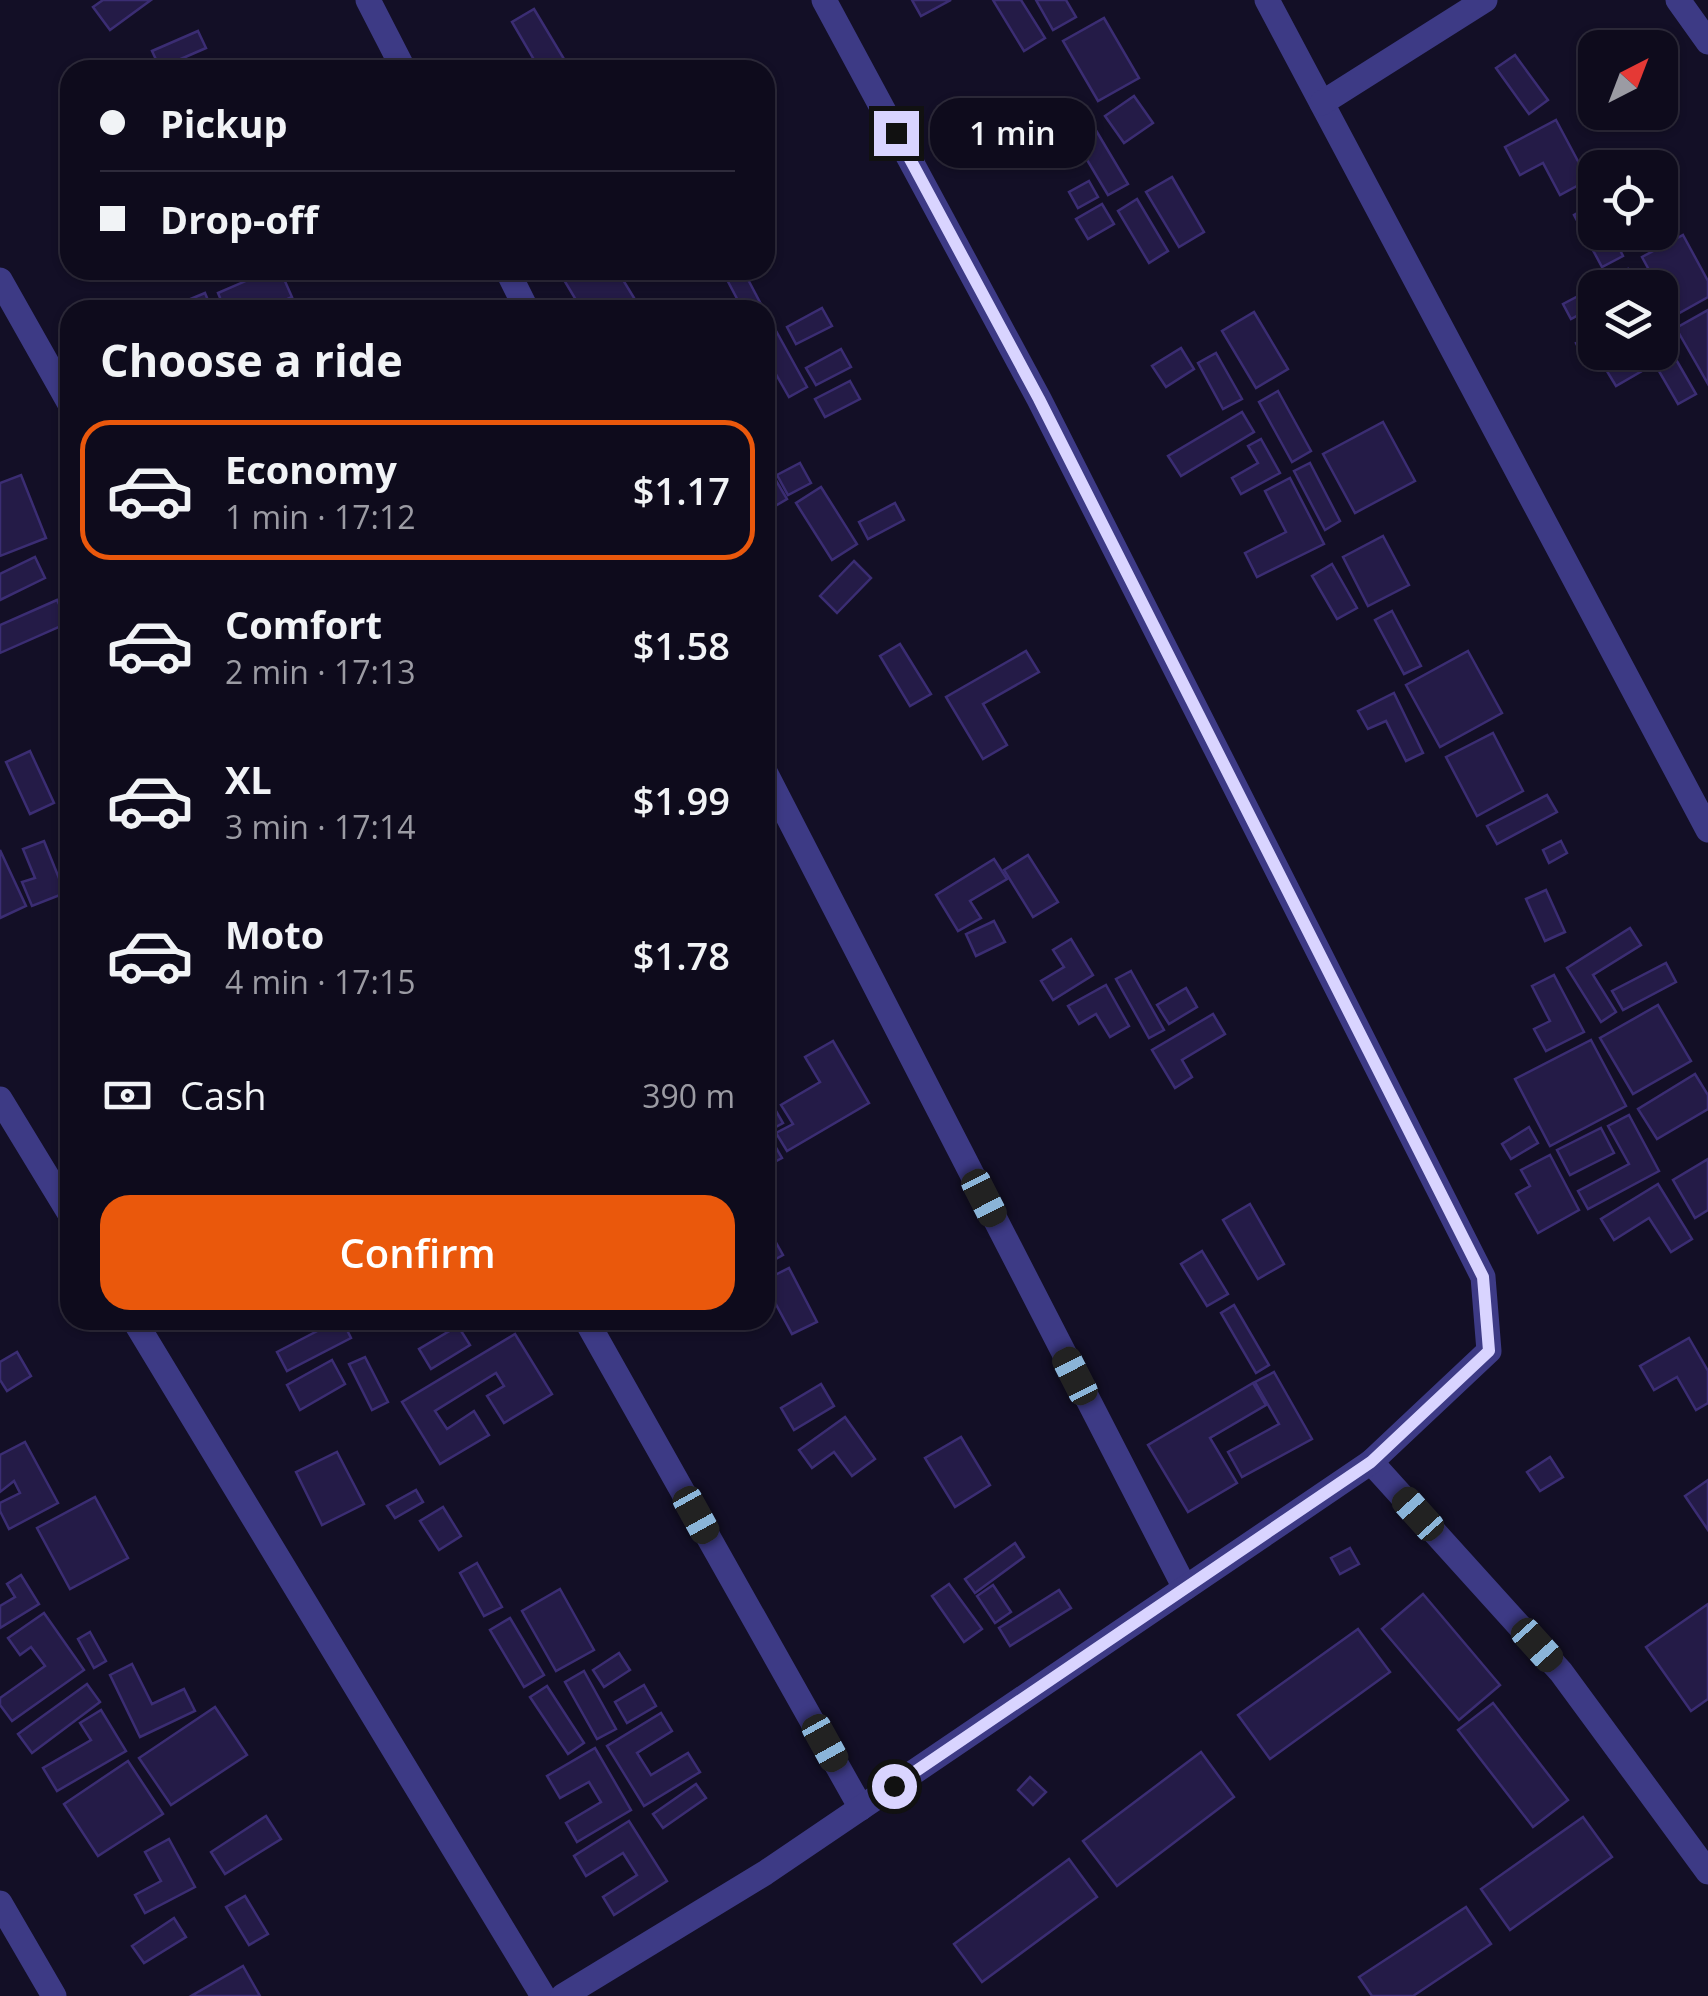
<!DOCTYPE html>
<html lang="en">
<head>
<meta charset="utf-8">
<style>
  body { margin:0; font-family:"Open Sans",sans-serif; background:#1c1929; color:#f1f3f6; height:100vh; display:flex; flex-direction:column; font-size:38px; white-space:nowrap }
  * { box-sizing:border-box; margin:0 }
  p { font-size:32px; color:#9b9ba3 }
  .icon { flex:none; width:55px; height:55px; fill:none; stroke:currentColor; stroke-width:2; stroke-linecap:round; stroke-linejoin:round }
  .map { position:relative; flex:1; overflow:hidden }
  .sheet { position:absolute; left:60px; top:300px; width:715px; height:1030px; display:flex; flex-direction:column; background:#0e0b1c; border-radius:30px; box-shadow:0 2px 8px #0004,0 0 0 2px #2e2b3b }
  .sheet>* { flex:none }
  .guide { position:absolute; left:60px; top:60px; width:715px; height:220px; border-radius:30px; box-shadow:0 2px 8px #0004,0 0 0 2px #2e2b3b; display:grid; align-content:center; height:220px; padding:0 40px; background:#0e0b1c }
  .needle { width:65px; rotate:42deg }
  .controls { position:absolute; left:1578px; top:30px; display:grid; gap:20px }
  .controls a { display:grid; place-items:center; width:100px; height:100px; border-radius:20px; background:#0e0b1c; box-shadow:0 2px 8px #0004,0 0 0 2px #2e2b3b; font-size:50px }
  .end { position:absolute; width:45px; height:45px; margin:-22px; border:12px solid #d9d4ff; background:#111; box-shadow:0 0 0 5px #111 }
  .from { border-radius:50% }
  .bubble { position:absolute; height:70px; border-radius:30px; background:#0e0b1c; box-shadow:0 2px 8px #0004,0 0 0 2px #2e2b3b; font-size:32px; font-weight:600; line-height:70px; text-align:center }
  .car { position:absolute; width:30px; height:60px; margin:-30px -15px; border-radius:12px; box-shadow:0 0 8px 2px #0007; background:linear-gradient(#222 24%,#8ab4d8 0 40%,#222 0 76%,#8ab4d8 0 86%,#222 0) }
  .guide b { display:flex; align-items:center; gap:35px; height:95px; font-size:38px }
  .guide b+b { border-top:2px solid #2e2b3b }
  .guide i { width:25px; height:25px; background:#f1f3f6 }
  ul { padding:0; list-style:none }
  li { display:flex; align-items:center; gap:30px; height:140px; margin:0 20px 15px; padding:0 20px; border:5px solid transparent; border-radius:30px }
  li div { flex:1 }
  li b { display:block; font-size:38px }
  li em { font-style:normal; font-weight:600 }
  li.current { border-color:#ea580c }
  li>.icon { width:90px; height:90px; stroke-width:1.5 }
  h2 { padding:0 40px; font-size:45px; line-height:120px }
  .pay { display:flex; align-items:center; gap:25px; height:110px; padding:0 40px; font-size:38px }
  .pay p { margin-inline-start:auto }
  .cta { display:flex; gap:20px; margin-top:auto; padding:20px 40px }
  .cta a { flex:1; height:115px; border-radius:30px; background:#ea580c; color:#fff; font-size:40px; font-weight:600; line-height:115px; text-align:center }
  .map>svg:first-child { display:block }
  .building { fill:#241b47; stroke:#3b2d73; stroke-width:2.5 }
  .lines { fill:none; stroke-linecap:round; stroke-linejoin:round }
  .minor { stroke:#3d3a85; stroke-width:25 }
  .route { stroke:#d9d4ff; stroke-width:12 }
</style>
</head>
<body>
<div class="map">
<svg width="1708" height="1996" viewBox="0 0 1708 1996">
  <rect width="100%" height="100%" fill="#130f26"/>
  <g class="building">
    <path d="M103,0H151L110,30L93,7Z"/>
    <path d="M912,0H951L921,16Z"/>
    <path d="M993,0H1021L1045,38L1024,51Z"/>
    <path d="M1036,0H1066L1076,17L1053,30Z"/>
    <path d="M534,9L570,69L568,70H540L512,22Z"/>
    <path d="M1104,18L1139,78L1098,101L1063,41Z"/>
    <path d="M198,31L206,48L160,68L152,51Z"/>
    <path d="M1515,55L1548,100L1529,114L1496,68Z"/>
    <path d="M1134,96L1153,123L1124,143L1105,116Z"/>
    <path d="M1556,120L1588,180L1560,195L1543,163L1520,175L1505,147Z"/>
    <path d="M1091,122L1128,184L1108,195L1071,133Z"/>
    <path d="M1172,177L1204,232L1179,247L1146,192Z"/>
    <path d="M1089,181L1098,197L1078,208L1069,192Z"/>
    <path d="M1137,199L1168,251L1149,263L1118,211Z"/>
    <path d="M1595,203V232H1611L1623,256L1602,267L1574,215Z"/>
    <path d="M1102,204L1114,224L1088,239L1076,219Z"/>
    <path d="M1683,235L1708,281V297L1674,316L1642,257Z"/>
    <path d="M1628,269L1639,288H1618L1612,277Z"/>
    <path d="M271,270H280L292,297L263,310H225L218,293Z"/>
    <path d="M558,270H617L639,306L632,310H582Z"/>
    <path d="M727,270H743L764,310H743L723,272Z"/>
    <path d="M1601,284L1604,288H1595V306L1571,319L1563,304Z"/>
    <path d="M205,293L212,310H164Z"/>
    <path d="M822,308L832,326L796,344L787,327Z"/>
    <path d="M1708,310V384L1676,328Z"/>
    <path d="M1254,312L1288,369L1256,388L1222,331Z"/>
    <path d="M775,329L807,387L789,397L765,355V335Z"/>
    <path d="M1595,334V352H1603L1585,361L1576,343Z"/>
    <path d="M1662,334L1673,353L1616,386L1605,368L1631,352H1660Z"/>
    <path d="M1181,348L1194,369L1166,387L1152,366Z"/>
    <path d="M841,349L851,367L816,385L806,368Z"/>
    <path d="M1216,353L1242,399L1223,409L1198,363Z"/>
    <path d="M1674,356L1696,394L1678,404L1656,366Z"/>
    <path d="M850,381L860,399L825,417L815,399Z"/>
    <path d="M1278,391L1311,451L1292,462L1259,402Z"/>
    <path d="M1242,412L1254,432L1181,476L1168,456Z"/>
    <path d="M1383,422L1415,481L1355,513L1323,454Z"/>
    <path d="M1261,439L1280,473L1241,494L1232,478L1258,463L1248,446Z"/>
    <path d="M765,462L787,499L765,512Z"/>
    <path d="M800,463L811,483L788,495L777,475Z"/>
    <path d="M1310,463L1340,521L1325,530L1294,471Z"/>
    <path d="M21,475L46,538L0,556V483Z"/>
    <path d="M1290,478L1324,544L1257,577L1245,553L1286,532L1265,491Z"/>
    <path d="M821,487L857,544L832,560L796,503Z"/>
    <path d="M895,503L904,520L868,539L859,522Z"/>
    <path d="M1383,536L1409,585L1368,606L1343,557Z"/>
    <path d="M35,557L45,578L0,600V574Z"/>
    <path d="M854,561L871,578L837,613L820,596Z"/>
    <path d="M1332,564L1357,608L1337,619L1312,576Z"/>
    <path d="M57,600L68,623L0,653V625Z"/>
    <path d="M1392,611L1421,666L1404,674L1375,620Z"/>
    <path d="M900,644L931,694L910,706L880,656Z"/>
    <path d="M1026,651L1039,672L983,704L1007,745L983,759L946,697Z"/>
    <path d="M1468,651L1502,713L1440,747L1406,685Z"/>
    <path d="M1394,693L1423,753L1406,761L1386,721L1368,729L1358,711Z"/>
    <path d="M1493,733L1523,791L1477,816L1446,757Z"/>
    <path d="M30,751L54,803L30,814L6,762Z"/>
    <path d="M1547,795L1557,812L1497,844L1487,826Z"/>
    <path d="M44,841L65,893L32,906L22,882L35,878L23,849Z"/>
    <path d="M1561,841L1567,853L1549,863L1543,850Z"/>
    <path d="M0,850L26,906L0,918Z"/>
    <path d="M1028,855L1058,902L1033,917L1004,870Z"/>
    <path d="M994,859L1007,879L970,901L981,918L958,931L936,895Z"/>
    <path d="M1546,890L1565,932L1545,941L1526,899Z"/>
    <path d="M994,921L1005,942L976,956L966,934Z"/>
    <path d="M1630,928L1641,945L1593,975L1616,1012L1601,1022L1567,968Z"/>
    <path d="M1071,939L1093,975L1053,1000L1041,981L1064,967L1053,950Z"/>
    <path d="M1666,963L1676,982L1623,1010L1612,991Z"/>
    <path d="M1131,971L1164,1030L1149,1038L1116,979Z"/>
    <path d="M1554,975L1584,1032L1546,1051L1534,1029L1550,1021L1532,986Z"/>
    <path d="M1106,985L1129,1026L1110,1037L1096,1014L1079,1024L1068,1006Z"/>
    <path d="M1186,988L1197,1007L1169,1024L1157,1005Z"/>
    <path d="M1658,1005L1691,1061L1633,1094L1600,1038Z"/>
    <path d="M1213,1014L1225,1034L1182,1060L1192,1077L1175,1088L1152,1050Z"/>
    <path d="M1591,1040L1626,1106L1550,1146L1515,1079Z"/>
    <path d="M833,1041L869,1103L787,1151L776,1133L793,1124L781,1105L820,1082L805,1057Z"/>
    <path d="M1695,1074L1708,1095V1109L1657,1139L1638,1109Z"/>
    <path d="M765,1092L783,1123L767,1132L782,1158L765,1167Z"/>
    <path d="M1629,1115L1659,1171L1588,1209L1578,1191L1629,1164L1608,1126Z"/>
    <path d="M1529,1127L1538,1143L1511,1159L1502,1144Z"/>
    <path d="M1601,1128L1614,1153L1570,1175L1557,1150Z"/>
    <path d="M1550,1155L1579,1210L1538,1233L1516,1194L1530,1186L1521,1170Z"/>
    <path d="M1708,1159V1210L1695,1218L1673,1180Z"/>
    <path d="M1658,1184L1692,1239L1671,1252L1649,1218L1614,1240L1601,1219Z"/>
    <path d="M1250,1204L1284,1264L1258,1279L1223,1220Z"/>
    <path d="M765,1223L783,1255L765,1265Z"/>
    <path d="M1202,1251L1228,1294L1207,1306L1181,1264Z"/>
    <path d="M789,1268L817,1322L792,1334L765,1284V1280Z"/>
    <path d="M1234,1305L1269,1365L1256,1373L1221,1313Z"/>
    <path d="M319,1320H342L351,1338L287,1371L277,1352L323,1328Z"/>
    <path d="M458,1326L470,1345L431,1369L419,1349Z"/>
    <path d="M515,1334L552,1394L504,1423L487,1396L504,1386L496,1373L435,1411L447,1429L474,1411L489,1435L440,1464L402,1402Z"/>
    <path d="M1689,1338L1708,1371V1403L1696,1410L1677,1377L1654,1390L1640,1366Z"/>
    <path d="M17,1352L31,1376L7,1391L0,1380V1362Z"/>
    <path d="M365,1357L388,1402L372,1410L349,1364Z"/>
    <path d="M332,1360L345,1384L300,1410L287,1385Z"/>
    <path d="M1274,1372L1312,1439L1242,1477L1228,1452L1279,1424L1255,1382Z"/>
    <path d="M1253,1383L1266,1405L1210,1438L1237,1483L1188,1512L1148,1445Z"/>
    <path d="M821,1384L834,1406L794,1430L781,1408Z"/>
    <path d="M845,1417L875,1459L852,1476L834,1452L812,1468L799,1450Z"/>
    <path d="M961,1437L990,1485L955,1507L925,1458Z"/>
    <path d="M25,1442L58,1503L9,1529L0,1511V1503L20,1493L14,1481L0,1492V1455Z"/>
    <path d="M337,1452L364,1504L322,1525L296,1472Z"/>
    <path d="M1550,1457L1563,1477L1540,1491L1527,1472Z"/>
    <path d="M1708,1480V1530L1685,1496Z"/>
    <path d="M416,1490L423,1502L395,1518L387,1506Z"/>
    <path d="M95,1497L128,1558L70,1589L37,1528Z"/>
    <path d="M443,1507L461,1536L439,1550L420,1521Z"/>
    <path d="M1015,1543L1024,1557L975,1593L965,1579Z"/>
    <path d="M1350,1548L1359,1564L1340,1574L1331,1558Z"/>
    <path d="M477,1563L502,1607L484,1616L460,1573Z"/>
    <path d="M21,1575L39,1604L0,1628V1606L15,1597L7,1584Z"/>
    <path d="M949,1584L982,1629L964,1642L932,1596Z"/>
    <path d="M993,1585L1011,1612L995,1623L977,1596Z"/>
    <path d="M560,1589L594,1650L556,1671L522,1611Z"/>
    <path d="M1059,1590L1071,1608L1010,1646L999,1628Z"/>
    <path d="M1423,1594L1500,1685L1459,1720L1382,1629Z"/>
    <path d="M1708,1604V1699L1691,1711L1646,1647Z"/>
    <path d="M44,1613L84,1670L12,1721L0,1705V1698L45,1666L31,1647L20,1655L8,1638Z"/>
    <path d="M510,1618L544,1675L524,1687L490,1630Z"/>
    <path d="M1358,1629L1390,1672L1270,1759L1238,1715Z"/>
    <path d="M90,1632L106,1661L94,1668L78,1639Z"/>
    <path d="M619,1653L630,1670L604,1687L593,1670Z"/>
    <path d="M132,1664L152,1704L184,1689L195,1711L140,1737L110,1675Z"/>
    <path d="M584,1671L616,1729L597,1739L565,1682Z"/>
    <path d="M87,1684L100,1702L32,1753L18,1734Z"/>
    <path d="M644,1685L656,1706L627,1723L615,1702Z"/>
    <path d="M547,1686L584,1743L568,1754L530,1697Z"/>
    <path d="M1493,1703L1568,1800L1533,1827L1458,1730Z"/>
    <path d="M215,1707L247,1755L171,1805L139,1758Z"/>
    <path d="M101,1710L126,1751L57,1791L43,1768L91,1740L80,1723Z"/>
    <path d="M661,1713L672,1731L637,1753L651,1775L688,1753L700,1772L644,1806L607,1746Z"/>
    <path d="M595,1748L631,1810L577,1842L566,1823L601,1802L589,1782L560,1798L547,1776Z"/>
    <path d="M1201,1752L1234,1797L1117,1886L1083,1841Z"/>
    <path d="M128,1761L163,1814L98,1856L64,1804Z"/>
    <path d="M1030,1777L1046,1792L1033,1805L1018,1790Z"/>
    <path d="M696,1784L706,1798L663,1828L653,1814Z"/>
    <path d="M266,1816L281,1839L225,1874L211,1852Z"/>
    <path d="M1583,1817L1612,1857L1510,1930L1481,1889Z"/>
    <path d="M629,1821L667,1881L614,1915L603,1897L637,1875L623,1853L586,1876L574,1856Z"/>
    <path d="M169,1839L195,1887L145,1913L135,1895L161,1881L145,1852Z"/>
    <path d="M1069,1859L1097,1897L982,1982L954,1944Z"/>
    <path d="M245,1896L268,1934L249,1945L226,1907Z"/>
    <path d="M1466,1907L1491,1944L1413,1996H1372L1359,1977Z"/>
    <path d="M174,1918L186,1937L144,1963L132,1946Z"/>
    <path d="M243,1966L260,1996H191Z"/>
  </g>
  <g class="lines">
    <g class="minor">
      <path d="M368,0L404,70"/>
      <path d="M1267,0L1708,830"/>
      <path d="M1678,0L1708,42"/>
      <path d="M1322,103L1485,0"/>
      <path d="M507,270L527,310"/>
      <path d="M0,280L70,404"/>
      <path d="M765,772L1185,1588"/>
      <path d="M0,1099L70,1214"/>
      <path d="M134,1320L543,1996"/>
      <path d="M586,1320L861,1808"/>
      <path d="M1371,1462L1561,1672L1708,1872"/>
      <path d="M0,1903L54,1996"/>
      <path d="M563,1996L765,1873L1371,1462L1489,1351L1483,1277L1039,399L824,0"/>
    </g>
  </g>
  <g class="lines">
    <path class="route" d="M894,1786L1371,1462L1489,1351L1483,1277L1039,399L896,133"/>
  </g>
</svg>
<div class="controls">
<a><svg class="needle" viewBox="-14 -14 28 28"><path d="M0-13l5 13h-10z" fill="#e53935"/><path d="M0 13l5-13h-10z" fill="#9b9ba3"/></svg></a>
<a><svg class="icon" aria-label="locate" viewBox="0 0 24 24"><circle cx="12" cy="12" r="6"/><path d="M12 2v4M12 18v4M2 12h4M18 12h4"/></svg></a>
<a><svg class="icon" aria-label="layers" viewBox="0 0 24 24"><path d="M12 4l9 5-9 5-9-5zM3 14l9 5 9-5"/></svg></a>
</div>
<i class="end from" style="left:894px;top:1786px"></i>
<i class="end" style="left:896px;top:133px"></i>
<div class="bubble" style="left:930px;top:98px;width:165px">1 min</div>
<i class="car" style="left:984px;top:1198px;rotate:153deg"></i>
<i class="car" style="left:1075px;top:1376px;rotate:333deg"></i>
<i class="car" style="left:1418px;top:1514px;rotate:318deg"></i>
<i class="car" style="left:696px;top:1515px;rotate:151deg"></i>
<i class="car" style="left:1537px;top:1645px;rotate:138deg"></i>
<i class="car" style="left:825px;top:1743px;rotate:151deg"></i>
<div class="guide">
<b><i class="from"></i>Pickup</b>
<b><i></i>Drop-off</b>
</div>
<section class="sheet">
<h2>Choose a ride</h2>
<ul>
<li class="current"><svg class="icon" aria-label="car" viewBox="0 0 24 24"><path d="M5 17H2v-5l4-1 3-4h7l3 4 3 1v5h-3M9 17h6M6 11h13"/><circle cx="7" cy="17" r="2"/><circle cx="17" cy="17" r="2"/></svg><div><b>Economy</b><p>1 min · 17:12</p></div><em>$1.17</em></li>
<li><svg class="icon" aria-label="car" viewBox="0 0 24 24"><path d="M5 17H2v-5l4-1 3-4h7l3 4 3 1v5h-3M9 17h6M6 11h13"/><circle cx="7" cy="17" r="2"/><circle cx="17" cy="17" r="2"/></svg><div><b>Comfort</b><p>2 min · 17:13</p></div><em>$1.58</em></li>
<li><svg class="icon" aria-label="car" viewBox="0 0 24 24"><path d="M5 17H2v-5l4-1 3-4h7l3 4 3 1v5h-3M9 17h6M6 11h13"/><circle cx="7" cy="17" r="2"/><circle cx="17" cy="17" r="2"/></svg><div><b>XL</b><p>3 min · 17:14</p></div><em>$1.99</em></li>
<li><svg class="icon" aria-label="car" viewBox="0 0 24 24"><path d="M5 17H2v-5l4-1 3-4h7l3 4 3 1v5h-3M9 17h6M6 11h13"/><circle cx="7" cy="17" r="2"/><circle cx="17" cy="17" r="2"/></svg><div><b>Moto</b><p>4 min · 17:15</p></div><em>$1.78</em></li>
</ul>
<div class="pay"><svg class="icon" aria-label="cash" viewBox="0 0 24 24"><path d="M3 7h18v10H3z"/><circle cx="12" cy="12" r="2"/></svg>Cash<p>390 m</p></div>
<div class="cta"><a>Confirm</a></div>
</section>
</div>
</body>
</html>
